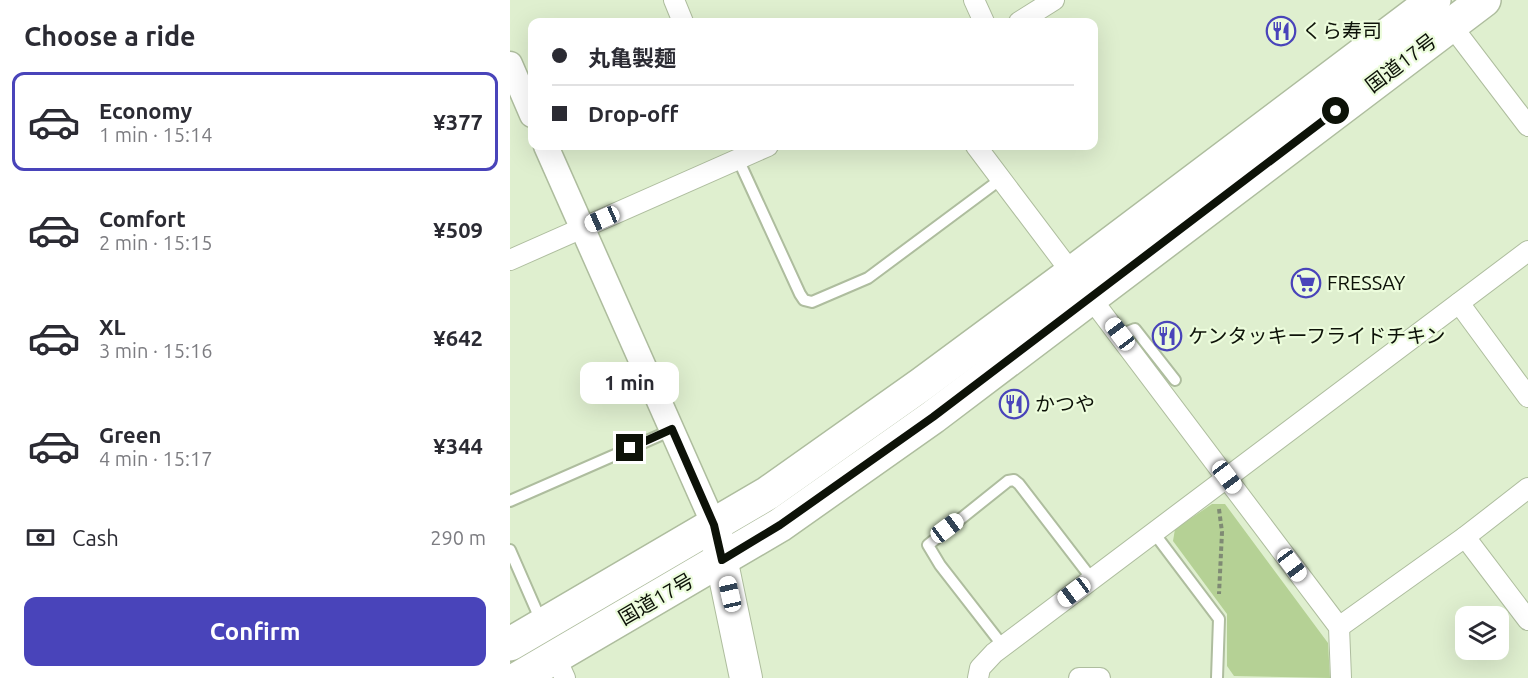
<!DOCTYPE html>
<html lang="en">
<head>
<meta charset="utf-8">
<style>
  body { margin:0; font-family:Ubuntu,"Noto Sans JP",sans-serif; background:#f7f7f7; color:#2b2b33; height:100vh; display:flex; flex-direction:column; font-size:22px; white-space:nowrap }
  * { box-sizing:border-box; margin:0 }
  p { font-size:20px; color:#7c7c81 }
  .icon { flex:none; width:33px; height:33px; fill:none; stroke:currentColor; stroke-width:2; stroke-linecap:round; stroke-linejoin:round }
  .map { position:relative; flex:1; overflow:hidden }
  .drawer { display:flex; flex-direction:column; background:#fff; width:510px }
  .drawer>* { flex:none }
  .banner { position:absolute; left:18px; top:18px; width:570px; height:132px; border-radius:12px; box-shadow:0 6px 24px #0002; display:grid; align-content:center; height:132px; padding:0 24px; background:#fff }
  .fabs { position:absolute; left:945px; top:606px; display:grid; gap:12px }
  .fabs a { display:grid; place-items:center; width:54px; height:54px; border-radius:12px; background:#fff; box-shadow:0 6px 24px #0002; font-size:30px }
  .end { position:absolute; width:27px; height:27px; margin:-14px; border:8px solid #0d1208; background:#fff; box-shadow:0 0 0 3px #fff }
  .from { border-radius:50% }
  .bubble { position:absolute; height:42px; border-radius:12px; background:#fff; box-shadow:0 6px 24px #0002; font-size:20px; font-weight:700; line-height:42px; text-align:center }
  .car { position:absolute; width:18px; height:36px; margin:-18px -9px; border-radius:8px; box-shadow:0 0 4px 2px #0007; background:linear-gradient(#fff 24%,#345 0 40%,#fff 0 76%,#345 0 86%,#fff 0) }
  .banner b { display:flex; align-items:center; gap:21px; height:57px; font-size:22px }
  .banner b+b { border-top:2px solid #e1e1e2 }
  .banner i { width:15px; height:15px; background:#2b2b33 }
  ul { padding:0; list-style:none }
  li { display:flex; align-items:center; gap:18px; height:99px; margin:0 12px 9px; padding:0 12px; border:3px solid transparent; border-radius:12px }
  li div { flex:1 }
  li b { display:block; font-size:22px }
  li em { font-style:normal; font-weight:700 }
  li.selected { border-color:#4944ba }
  li>.icon { width:54px; height:54px; stroke-width:1.5 }
  h2 { padding:0 24px; font-size:27px; line-height:72px }
  .pay { display:flex; align-items:center; gap:15px; height:66px; padding:0 24px; font-size:22px }
  .pay p { margin-inline-start:auto }
  .primary-button { display:flex; gap:12px; margin-top:auto; padding:12px 24px }
  .primary-button a { flex:1; height:69px; border-radius:12px; background:#4944ba; color:#fff; font-size:24px; font-weight:700; line-height:69px; text-align:center }
  main { display:flex; flex:1; min-height:0 }
  .map>svg:first-child { display:block }
  .green { fill:#b5d195 }
  .lines { fill:none; stroke-linecap:round; stroke-linejoin:round }
  .service-casing { stroke:#aebd9e; stroke-width:14 }
  .minor-casing { stroke:#aebd9e; stroke-width:22 }
  .tertiary-casing { stroke:#aebd9e; stroke-width:27 }
  .primary-casing { stroke:#aebd9e; stroke-width:34 }
  .trunk-casing { stroke:#aebd9e; stroke-width:36 }
  .path { stroke:#7f8a74; stroke-width:4; stroke-dasharray:4.5 3; stroke-linecap:butt }
  .service { stroke:#fff; stroke-width:10 }
  .minor { stroke:#fff; stroke-width:20 }
  .tertiary { stroke:#fff; stroke-width:24 }
  .primary { stroke:#fff; stroke-width:32 }
  .trunk { stroke:#fff; stroke-width:33 }
  .route { stroke:#0d1208; stroke-width:8 }
  .labels { text-anchor:middle; stroke-width:4.5; stroke-linejoin:round; paint-order:stroke }
  .poi-label { font-size:20px; fill:#0d1208; stroke:#ecfcdc; text-anchor:start }
  .street-label { font-size:20px; fill:#0d1208; stroke:#ecfcdc }
</style>
</head>
<body>
<main>
<section class="drawer">
<h2>Choose a ride</h2>
<ul>
<li class="selected"><svg class="icon" aria-label="car" viewBox="0 0 24 24"><path d="M5 17H2v-5l4-1 3-4h7l3 4 3 1v5h-3M9 17h6M6 11h13"/><circle cx="7" cy="17" r="2"/><circle cx="17" cy="17" r="2"/></svg><div><b>Economy</b><p>1 min · 15:14</p></div><em>¥377</em></li>
<li><svg class="icon" aria-label="car" viewBox="0 0 24 24"><path d="M5 17H2v-5l4-1 3-4h7l3 4 3 1v5h-3M9 17h6M6 11h13"/><circle cx="7" cy="17" r="2"/><circle cx="17" cy="17" r="2"/></svg><div><b>Comfort</b><p>2 min · 15:15</p></div><em>¥509</em></li>
<li><svg class="icon" aria-label="car" viewBox="0 0 24 24"><path d="M5 17H2v-5l4-1 3-4h7l3 4 3 1v5h-3M9 17h6M6 11h13"/><circle cx="7" cy="17" r="2"/><circle cx="17" cy="17" r="2"/></svg><div><b>XL</b><p>3 min · 15:16</p></div><em>¥642</em></li>
<li><svg class="icon" aria-label="car" viewBox="0 0 24 24"><path d="M5 17H2v-5l4-1 3-4h7l3 4 3 1v5h-3M9 17h6M6 11h13"/><circle cx="7" cy="17" r="2"/><circle cx="17" cy="17" r="2"/></svg><div><b>Green</b><p>4 min · 15:17</p></div><em>¥344</em></li>
</ul>
<div class="pay"><svg class="icon" aria-label="cash" viewBox="0 0 24 24"><path d="M3 7h18v10H3z"/><circle cx="12" cy="12" r="2"/></svg>Cash<p>290 m</p></div>
<div class="primary-button"><a>Confirm</a></div>
</section>
<div class="map">
<svg width="1018" height="678" viewBox="0 0 1018 678">
  <rect width="100%" height="100%" fill="#dfefcf"/>
  <path class="green" d="M702,504H715L818,643L820,678L724,676L717,666V614L663,541L665,529Z"/>
  <g class="lines">
    <g class="service-casing">
      <g id="service">
        <path d="M228,159L290,294L294,300L302,302L358,278L491,179"/>
        <path d="M610,335L625,329L665,380"/>
        <path d="M0,501L162,430"/>
        <path d="M644,533L709,619L707,678"/>
        <path d="M0,550L31,621"/>
        <path d="M493,646L430,565L418,545L498,481L504,480L509,484L582,579"/>
      </g>
    </g>
    <g class="minor-casing">
      <g id="minor">
        <path d="M164,0L173,22"/>
        <path d="M464,0L474,22"/>
        <path d="M509,22L544,0"/>
        <path d="M941,25L1018,126"/>
        <path d="M466,146L829,627L831,678"/>
        <path d="M0,260L258,146"/>
        <path d="M949,303L1018,397"/>
        <path d="M955,537L1018,620"/>
        <path d="M829,627L955,537L1018,488"/>
        <path d="M46,658L55,678"/>
        <path d="M468,678L470,668L484,653L1018,251"/>
        <path d="M569,678H590"/>
      </g>
    </g>
    <g class="tertiary-casing">
      <g id="tertiary">
        <path d="M0,64L22,115"/>
        <path d="M36,146L204,525"/>
      </g>
    </g>
    <g class="primary-casing">
      <path id="primary" d="M206,534L236,678"/>
    </g>
    <g class="trunk-casing">
      <g id="trunk">
        <path d="M0,644L258,493L412,384L562,273L924,0"/>
        <path d="M9,678L270,525L423,417L974,0"/>
      </g>
    </g>
    <path class="path" d="M709,509L712,532L709,594"/>
    <use href="#service" class="service"/>
    <use href="#minor" class="minor"/>
    <use href="#tertiary" class="tertiary"/>
    <use href="#primary" class="primary"/>
    <use href="#trunk" class="trunk"/>
  </g>
  <g class="lines">
    <path class="route" d="M120,448L162,429L204,525L212,560L270,525L423,417L826,111"/>
  </g>
  <defs>
    <g id="restaurant-ring" transform="scale(1.5)"><circle r="9.5" fill="#ecfcdc" stroke="#4944ba" stroke-width="1.5"/><path d="M-5-6h1v4h1v-4h1v4h1v-4h1v5L-1.5 .5V6h-2V.5L-5-1ZM5-6V6H3V1.5H1.5Q1.5-4 5-6Z" fill="#4944ba"/></g>
    <g id="supermarket-ring" transform="scale(1.5)"><circle r="9.5" fill="#ecfcdc" stroke="#4944ba" stroke-width="1.5"/><path d="M-6-5.5h2.5l.6 2H6L4.5 2H-2.5L-4.4-4H-6ZM-1.5 3.2a1.3 1.3 0 1 0 .1 0ZM3 3.2a1.3 1.3 0 1 0 .1 0Z" fill="#4944ba"/></g>
  </defs>
  <g fill-rule="evenodd">
    <use href="#restaurant-ring" x="771" y="31"/>
    <use href="#supermarket-ring" x="796" y="283"/>
    <use href="#restaurant-ring" x="657" y="336"/>
    <use href="#restaurant-ring" x="504" y="404"/>
  </g>
  <g class="labels">
    <g class="poi-label">
      <text x="792" y="38">くら寿司</text>
      <text x="817" y="290">FRESSAY</text>
      <text x="678" y="343">ケンタッキーフライドチキン</text>
      <text x="525" y="411">かつや</text>
    </g>
    <g class="street-label">
      <text transform="translate(891 63) rotate(-37)" y="7">国道17号</text>
      <text transform="translate(146 599) rotate(-30)" y="7">国道17号</text>
    </g>
  </g>
</svg>
<div class="fabs">
<a><svg class="icon" aria-label="layers" viewBox="0 0 24 24"><path d="M12 4l9 5-9 5-9-5zM3 14l9 5 9-5"/></svg></a>
</div>
<i class="end from" style="left:826px;top:111px"></i>
<i class="end" style="left:120px;top:448px"></i>
<div class="bubble" style="left:70px;top:362px;width:99px">1 min</div>
<i class="car" style="left:92px;top:219px;rotate:246deg"></i>
<i class="car" style="left:610px;top:334px;rotate:323deg"></i>
<i class="car" style="left:717px;top:477px;rotate:143deg"></i>
<i class="car" style="left:437px;top:528px;rotate:53deg"></i>
<i class="car" style="left:782px;top:565px;rotate:143deg"></i>
<i class="car" style="left:564px;top:592px;rotate:233deg"></i>
<i class="car" style="left:220px;top:594px;rotate:347deg"></i>
<div class="banner">
<b><i class="from"></i>丸亀製麺</b>
<b><i></i>Drop-off</b>
</div>
</div>
</main>
</body>
</html>
